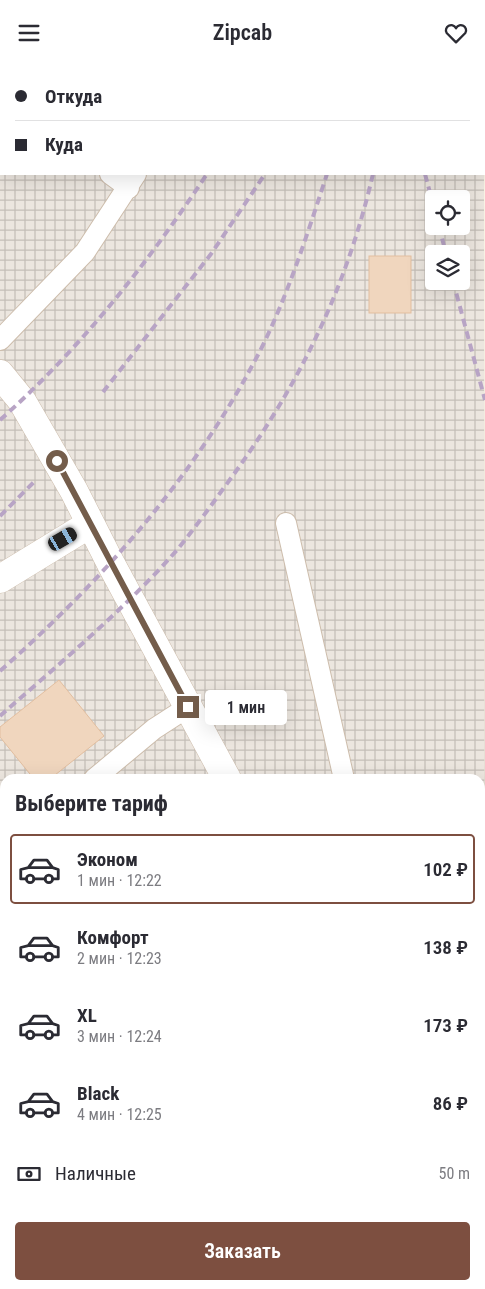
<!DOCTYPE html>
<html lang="ru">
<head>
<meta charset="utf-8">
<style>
  body { margin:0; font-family:"Roboto Condensed",sans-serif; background:#f2f2f3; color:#2b2b33; height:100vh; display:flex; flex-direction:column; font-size:19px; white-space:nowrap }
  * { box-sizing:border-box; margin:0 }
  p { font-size:16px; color:#7c7c81 }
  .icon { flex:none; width:28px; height:28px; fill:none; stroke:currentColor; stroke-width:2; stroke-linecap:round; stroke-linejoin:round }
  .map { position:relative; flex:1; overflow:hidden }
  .details { position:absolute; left:0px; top:709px; width:485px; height:516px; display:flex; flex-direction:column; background:#fff; border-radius:15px 15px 0 0; box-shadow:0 5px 20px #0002 }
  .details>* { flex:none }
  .hud { position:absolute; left:0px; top:0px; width:485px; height:110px; box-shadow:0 5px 20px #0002; display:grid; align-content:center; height:110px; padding:0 15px; background:#fff }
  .buttons { position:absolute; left:425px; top:125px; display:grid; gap:10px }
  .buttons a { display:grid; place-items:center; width:45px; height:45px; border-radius:5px; background:#fff; box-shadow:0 5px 20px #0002; font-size:25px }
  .end { position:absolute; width:22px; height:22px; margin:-11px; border:6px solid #745d4b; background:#fff; box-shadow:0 0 0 2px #fff }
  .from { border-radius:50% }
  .bubble { position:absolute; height:35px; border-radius:5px; background:#fff; box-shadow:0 5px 20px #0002; font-size:16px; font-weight:600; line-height:35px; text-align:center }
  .car { position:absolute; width:15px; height:30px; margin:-15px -8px; border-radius:6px; box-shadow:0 0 4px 1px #0007; background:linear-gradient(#222 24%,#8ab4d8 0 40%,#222 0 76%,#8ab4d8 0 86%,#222 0) }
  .hud b { display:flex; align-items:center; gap:18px; height:48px; font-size:19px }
  .hud b+b { border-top:1px solid #e1e1e2 }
  .hud i { width:12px; height:12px; background:#2b2b33 }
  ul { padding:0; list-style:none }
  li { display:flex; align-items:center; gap:15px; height:70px; margin:0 10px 8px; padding:0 5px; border:2px solid transparent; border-radius:5px }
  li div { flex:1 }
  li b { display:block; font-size:19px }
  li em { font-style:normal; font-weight:600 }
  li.active { border-color:#7d4f40 }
  li>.icon { width:45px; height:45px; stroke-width:1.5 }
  h2 { padding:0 15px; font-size:22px; line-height:60px }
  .pay { display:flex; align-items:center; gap:12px; height:55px; padding:0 15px; font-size:19px }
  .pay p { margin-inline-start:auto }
  .cta { display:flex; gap:10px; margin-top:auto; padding:10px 15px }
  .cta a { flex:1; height:58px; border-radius:5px; background:#7d4f40; color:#fff; font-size:20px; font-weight:600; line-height:58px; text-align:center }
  header { display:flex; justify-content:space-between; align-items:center; height:65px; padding:0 15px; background:#fff; font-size:22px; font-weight:600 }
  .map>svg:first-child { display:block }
  .industrial { fill:url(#industrial-grid); fill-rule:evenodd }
  .building { fill:#f0d6be; stroke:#e2be9f }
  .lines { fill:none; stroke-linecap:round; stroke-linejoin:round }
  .service-casing { stroke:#cdbdac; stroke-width:22 }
  .minor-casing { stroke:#cdbdac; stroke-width:29 }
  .service { stroke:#fff; stroke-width:20 }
  .minor { stroke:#fff; stroke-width:28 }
  .rail { stroke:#b8a4c5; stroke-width:4; stroke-dasharray:8 5; stroke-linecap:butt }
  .route { stroke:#745d4b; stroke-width:6 }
</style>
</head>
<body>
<header><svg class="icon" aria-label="menu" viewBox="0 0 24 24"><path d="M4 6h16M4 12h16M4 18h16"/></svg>Zipcab<svg class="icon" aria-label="heart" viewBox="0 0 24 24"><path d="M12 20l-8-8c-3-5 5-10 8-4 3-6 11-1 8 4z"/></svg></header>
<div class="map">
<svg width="485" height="1224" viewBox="0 0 485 1224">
  <defs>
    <pattern id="industrial-grid" width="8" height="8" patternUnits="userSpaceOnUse" patternTransform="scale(1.25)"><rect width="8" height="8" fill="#ece6df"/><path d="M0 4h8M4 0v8" fill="none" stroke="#c4beb7"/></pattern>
  </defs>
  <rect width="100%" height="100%" fill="#fcf5e6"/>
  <path class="industrial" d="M0,0H459L1,1V109H484V85L485,1224H0ZM434,134H461V161H434ZM434,189H461V216H434ZM5,714H480V1220H5Z"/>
  <g class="building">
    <rect x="369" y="191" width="42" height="57"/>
    <path d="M59,615L104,671L50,714H34L0,672V662Z"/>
  </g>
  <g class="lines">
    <g class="service-casing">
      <g id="service">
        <path d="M22,1L23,0"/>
        <path d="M194,1V0"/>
        <path d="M0,81L1,79"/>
        <path d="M110,109L129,123"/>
        <path d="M0,275L85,187L136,109"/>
        <path d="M286,458L344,714"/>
        <path d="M94,714L154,664L188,642"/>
        <path d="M0,769L5,766"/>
        <path d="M304,1224L310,1220"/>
        <path d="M372,1224L378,1220"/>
      </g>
    </g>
    <g class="minor-casing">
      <g id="minor">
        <path d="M0,309L22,336L74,426L111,499L227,714"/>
        <path d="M0,514L90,459"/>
        <path d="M480,1154L485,1160"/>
      </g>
    </g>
    <use href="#service" class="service"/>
    <use href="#minor" class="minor"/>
    <g class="rail">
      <path d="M407,0V1"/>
      <path d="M261,1L262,0"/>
      <path d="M319,1L320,0"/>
      <path d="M351,1V0"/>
      <path d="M385,1V0"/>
      <path d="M425,109L434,143"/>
      <path d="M439,161L446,189"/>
      <path d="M453,216L485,335"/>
      <path d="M103,327L211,189L265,109"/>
      <path d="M0,355C81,283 147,199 207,109"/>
      <path d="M0,451L35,416"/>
      <path d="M0,606C105,513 198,408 262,282C289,227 308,167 327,109"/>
      <path d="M0,651C59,599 126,543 177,485C193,465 208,445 223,424C296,326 345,229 373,109"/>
    </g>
  </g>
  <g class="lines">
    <path class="route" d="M57,396L188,642"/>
  </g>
</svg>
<div class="buttons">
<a><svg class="icon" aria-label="locate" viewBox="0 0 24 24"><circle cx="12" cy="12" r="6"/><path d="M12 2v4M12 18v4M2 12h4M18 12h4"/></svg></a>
<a><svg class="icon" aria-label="layers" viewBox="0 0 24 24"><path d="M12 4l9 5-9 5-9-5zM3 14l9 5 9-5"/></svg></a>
</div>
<i class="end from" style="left:57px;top:396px"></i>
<i class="end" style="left:188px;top:642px"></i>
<div class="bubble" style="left:205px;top:625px;width:82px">1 мин</div>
<i class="car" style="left:63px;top:474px;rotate:60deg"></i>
<div class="hud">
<b><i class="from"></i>Откуда</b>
<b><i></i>Куда</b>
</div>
<section class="details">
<h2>Выберите тариф</h2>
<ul>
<li class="active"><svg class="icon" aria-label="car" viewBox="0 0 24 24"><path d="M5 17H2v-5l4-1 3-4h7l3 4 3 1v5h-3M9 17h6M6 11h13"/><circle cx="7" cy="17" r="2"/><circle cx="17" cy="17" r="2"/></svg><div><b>Эконом</b><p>1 мин · 12:22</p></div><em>102 ₽</em></li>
<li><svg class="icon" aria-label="car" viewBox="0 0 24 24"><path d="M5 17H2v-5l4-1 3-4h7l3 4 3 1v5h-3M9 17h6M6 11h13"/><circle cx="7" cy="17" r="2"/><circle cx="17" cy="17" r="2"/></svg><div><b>Комфорт</b><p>2 мин · 12:23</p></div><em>138 ₽</em></li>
<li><svg class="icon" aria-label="car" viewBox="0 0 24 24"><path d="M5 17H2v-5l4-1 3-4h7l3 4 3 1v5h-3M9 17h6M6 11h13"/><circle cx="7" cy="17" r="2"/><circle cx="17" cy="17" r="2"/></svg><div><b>XL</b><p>3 мин · 12:24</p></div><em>173 ₽</em></li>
<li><svg class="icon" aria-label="car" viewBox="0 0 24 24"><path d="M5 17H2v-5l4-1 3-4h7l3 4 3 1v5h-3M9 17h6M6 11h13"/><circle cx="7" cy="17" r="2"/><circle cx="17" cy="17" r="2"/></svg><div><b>Black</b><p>4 мин · 12:25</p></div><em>86 ₽</em></li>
</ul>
<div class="pay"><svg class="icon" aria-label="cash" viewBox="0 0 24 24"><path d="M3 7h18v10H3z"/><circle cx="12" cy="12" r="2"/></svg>Наличные<p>50 m</p></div>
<div class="cta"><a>Заказать</a></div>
</section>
</div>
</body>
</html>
